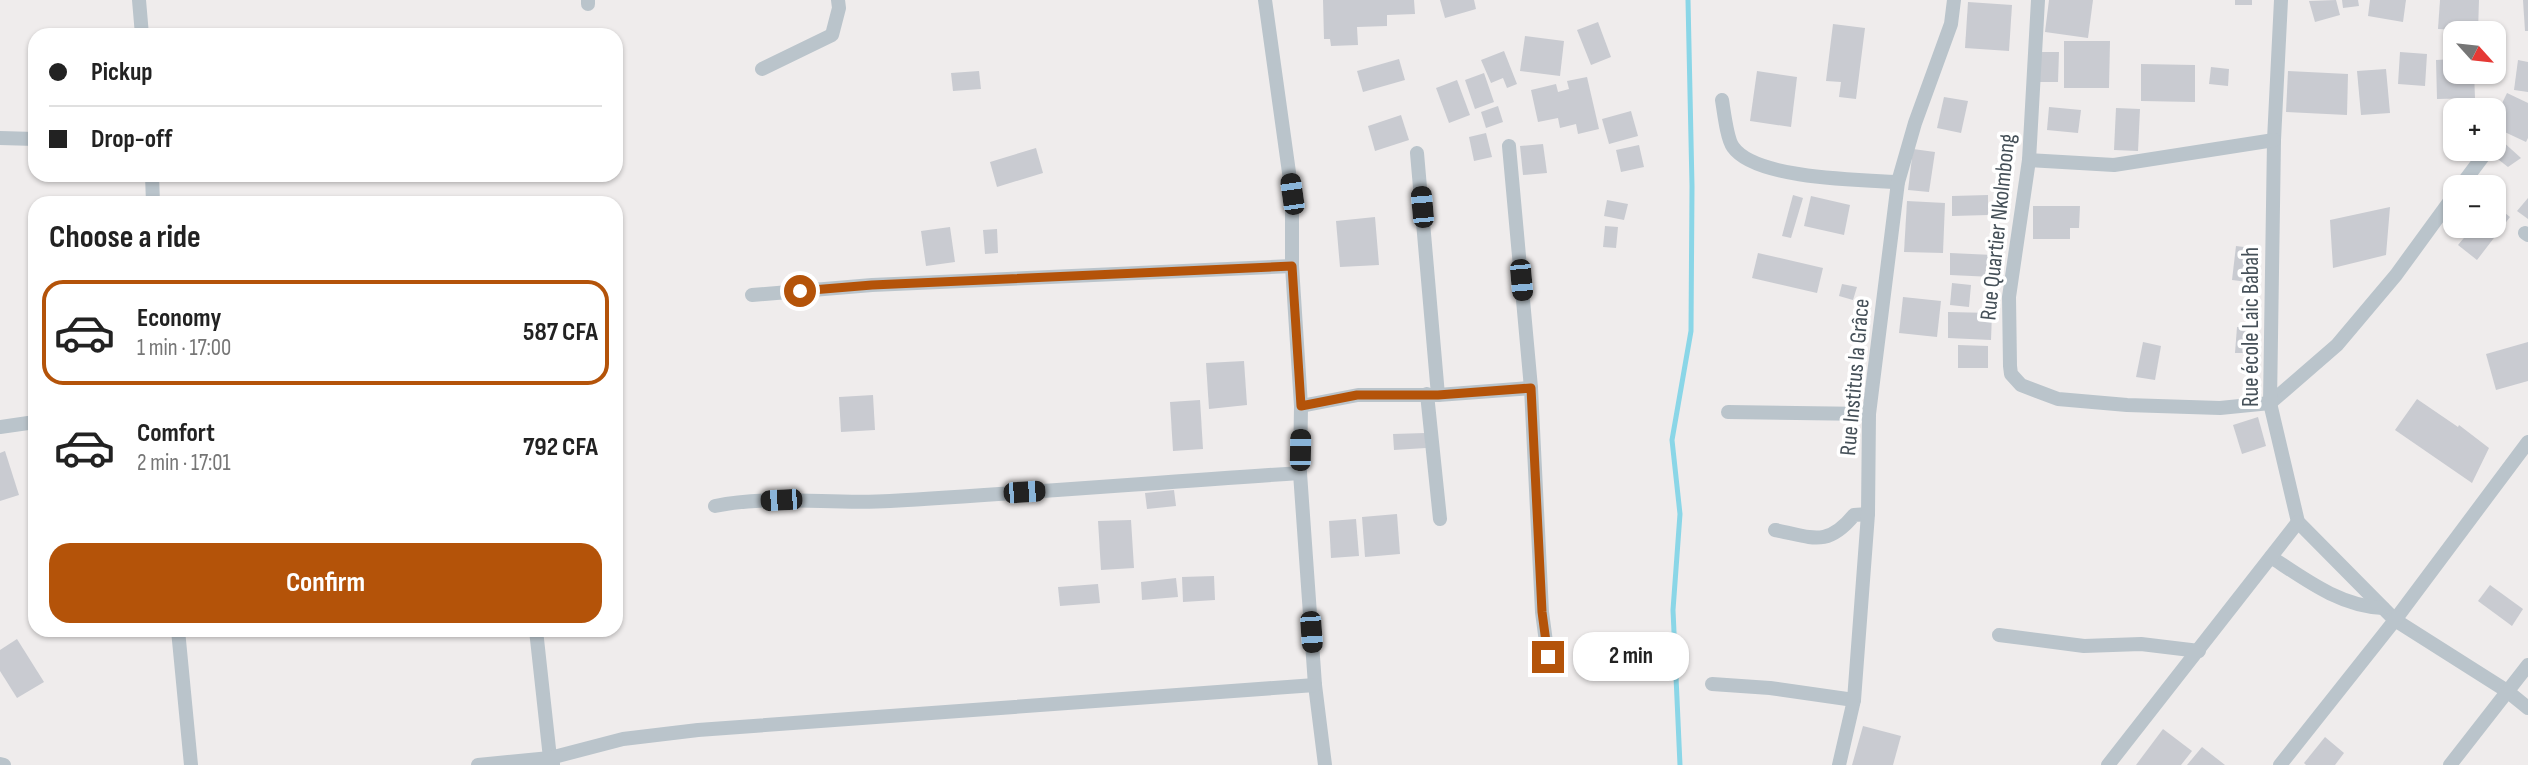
<!DOCTYPE html>
<html lang="en">
<head>
<meta charset="utf-8">
<style>
  body { margin:0; font-family:"Sofia Sans Condensed",sans-serif; background:#f2f2f2; color:#222; height:100vh; display:flex; flex-direction:column; font-size:26px; white-space:nowrap }
  * { box-sizing:border-box; margin:0 }
  p { font-size:23px; color:#767676 }
  .icon { flex:none; width:38px; height:38px; fill:none; stroke:currentColor; stroke-width:2; stroke-linecap:round; stroke-linejoin:round }
  .map { position:relative; flex:1; overflow:hidden }
  .panel { position:absolute; left:28px; top:196px; width:595px; height:441px; display:flex; flex-direction:column; background:#fff; border-radius:21px; box-shadow:0 2px 5px #0004 }
  .panel>* { flex:none }
  .banner { position:absolute; left:28px; top:28px; width:595px; height:154px; border-radius:21px; box-shadow:0 2px 5px #0004; display:grid; align-content:center; height:154px; padding:0 21px; background:#fff }
  .needle { width:46px; rotate:117deg }
  .tools { position:absolute; left:2443px; top:21px; display:grid; gap:14px }
  .tools a { display:grid; place-items:center; width:63px; height:63px; border-radius:14px; background:#fff; box-shadow:0 2px 5px #0004; font-size:35px }
  .end { position:absolute; width:32px; height:32px; margin:-16px; border:9px solid #b45309; background:#fff; box-shadow:0 0 0 4px #fff }
  .from { border-radius:50% }
  .bubble { position:absolute; height:49px; border-radius:21px; background:#fff; box-shadow:0 2px 5px #0004; font-size:23px; font-weight:700; line-height:49px; text-align:center }
  .car { position:absolute; width:21px; height:42px; margin:-21px -10px; border-radius:9px; box-shadow:0 0 5px 2px #0007; background:linear-gradient(#222 24%,#8ab4d8 0 40%,#222 0 76%,#8ab4d8 0 86%,#222 0) }
  .banner b { display:flex; align-items:center; gap:24px; height:66px; font-size:26px }
  .banner b+b { border-top:2px solid #e0e0e0 }
  .banner i { width:18px; height:18px; background:#222 }
  ul { padding:0; list-style:none }
  li { display:flex; align-items:center; gap:21px; height:105px; margin:0 14px 10px; padding:0 7px; border:4px solid transparent; border-radius:21px }
  li div { flex:1 }
  li b { display:block; font-size:26px }
  li em { font-style:normal; font-weight:700 }
  li.current { border-color:#b45309 }
  li>.icon { width:63px; height:63px; stroke-width:1.5 }
  h2 { padding:0 21px; font-size:32px; line-height:84px }
  .action { display:flex; gap:14px; margin-top:auto; padding:14px 21px }
  .action a { flex:1; height:80px; border-radius:21px; background:#b45309; color:#fff; font-size:28px; font-weight:700; line-height:80px; text-align:center }
  .map>svg:first-child { display:block }
  .lines { fill:none; stroke-linecap:round; stroke-linejoin:round }
  .stream { stroke:#8ad6e7; stroke-width:5 }
  .building { fill:#c9cbd1 }
  .street { stroke:#bac4cb; stroke-width:14 }
  .route { stroke:#b45309; stroke-width:9 }
  .labels { text-anchor:middle; stroke-width:7; stroke-linejoin:round; paint-order:stroke }
  .street-label { font-size:23px; fill:#455058; stroke:#fff }
</style>
</head>
<body>
<div class="map">
<svg width="2528" height="765" viewBox="0 0 2528 765">
  <rect width="100%" height="100%" fill="#efecec"/>
  <g class="lines">
    <path class="stream" d="M1680,765L1673,610L1680,514L1672,440L1691,331L1692,186L1688,0"/>
  </g>
  <g class="building">
    <path d="M1323,0H1414L1415,14L1387,15V26L1357,27L1358,45L1331,46L1330,39H1324Z"/>
    <path d="M1440,0H1474L1476,9L1445,18Z"/>
    <path d="M2049,0H2093L2088,38L2045,32Z"/>
    <rect x="2235" y="0" width="17" height="5"/>
    <path d="M2336,0L2340,15L2315,22L2309,1Z"/>
    <path d="M2342,0H2358L2359,6L2343,8Z"/>
    <path d="M2370,0H2406L2403,22L2368,16Z"/>
    <path d="M2440,0H2479L2478,31L2438,29Z"/>
    <path d="M2523,0H2528V31H2525Z"/>
    <path d="M1968,2L2012,5L2009,51L1965,48Z"/>
    <path d="M1598,22L1611,57L1591,65L1577,30Z"/>
    <path d="M1833,24L1865,28L1856,99L1839,97L1841,82L1826,81Z"/>
    <path d="M1525,36L1564,41L1560,76L1520,71Z"/>
    <path d="M2064,41H2110L2109,88H2064Z"/>
    <path d="M1504,51L1517,84L1507,88L1503,78L1491,83L1481,60Z"/>
    <path d="M2035,52H2059L2058,82H2035Z"/>
    <path d="M2400,52L2427,54L2425,86L2398,84Z"/>
    <path d="M1399,59L1405,80L1363,92L1357,71Z"/>
    <path d="M2455,59V72H2474L2475,98L2437,99L2436,60Z"/>
    <path d="M2518,60L2528,62V92L2514,90Z"/>
    <path d="M2141,64L2195,65V102L2141,101Z"/>
    <path d="M2211,67L2229,69L2228,86L2209,84Z"/>
    <path d="M2386,69L2390,113L2361,115L2357,71Z"/>
    <path d="M979,71L981,89L953,91L951,73Z"/>
    <path d="M1757,71L1797,77L1791,127L1750,121Z"/>
    <path d="M2288,71L2348,74L2347,115L2286,112Z"/>
    <path d="M1484,73L1494,102L1475,109L1465,80Z"/>
    <path d="M1587,77L1599,129L1578,134L1576,124L1560,128L1558,118L1538,122L1531,90L1556,84L1558,92L1569,89L1567,81Z"/>
    <path d="M1457,80L1470,115L1449,123L1436,88Z"/>
    <path d="M2507,93L2528,103V138L2526,142L2494,127V120Z"/>
    <path d="M1944,97L1968,101L1961,133L1937,128Z"/>
    <path d="M1498,106L1503,122L1486,128L1481,112Z"/>
    <path d="M2049,107L2081,110L2078,133L2047,130Z"/>
    <path d="M2116,108L2140,109L2138,151L2114,150Z"/>
    <path d="M1631,111L1638,136L1609,144L1602,119Z"/>
    <path d="M1401,115L1409,140L1375,151L1368,126Z"/>
    <path d="M1486,133L1492,157L1474,161L1469,137Z"/>
    <path d="M2501,140L2521,158L2508,167L2490,153Z"/>
    <path d="M1543,144L1547,173L1523,175L1520,146Z"/>
    <path d="M1639,145L1644,167L1621,172L1616,150Z"/>
    <path d="M1036,148L1043,173L997,187L990,162Z"/>
    <path d="M1913,149L1935,152L1929,192L1908,190Z"/>
    <path d="M1793,195L1803,198L1791,238L1782,236Z"/>
    <path d="M1988,195V215L1952,216V196Z"/>
    <path d="M1811,196L1850,205L1844,235L1804,226Z"/>
    <path d="M2528,198V219L2517,211Z"/>
    <path d="M1607,200L1628,204L1624,220L1604,216Z"/>
    <path d="M1907,201L1945,203L1943,253L1904,252Z"/>
    <path d="M2494,204L2510,217L2477,260L2458,245L2474,226H2494Z"/>
    <path d="M2033,206H2080L2079,228H2070V239H2033Z"/>
    <path d="M2390,207L2386,255L2333,268L2330,220Z"/>
    <path d="M1375,217L1379,265L1340,267L1336,221Z"/>
    <path d="M1605,226L1618,227L1616,248L1603,247Z"/>
    <path d="M950,227L955,262L926,266L921,231Z"/>
    <path d="M997,229L998,253L985,254L983,230Z"/>
    <path d="M2236,246L2252,248L2248,282L2232,280Z"/>
    <path d="M1758,253L1823,268L1817,293L1752,278Z"/>
    <path d="M1950,253L1993,255V277L1950,275Z"/>
    <path d="M1952,283L1971,285L1969,307L1950,305Z"/>
    <path d="M1842,284L1857,287L1853,300L1839,296Z"/>
    <path d="M1903,297L1941,301L1937,337L1899,333Z"/>
    <path d="M1948,312L1992,313L1991,340L1948,338Z"/>
    <path d="M2237,327H2249L2247,353H2235Z"/>
    <path d="M2143,342L2161,346L2155,380L2136,377Z"/>
    <path d="M2528,342V381L2496,390L2486,354Z"/>
    <path d="M1958,345L1988,346V368H1958Z"/>
    <path d="M1244,361L1247,405L1209,409L1206,363Z"/>
    <path d="M873,395L875,430L841,432L839,397Z"/>
    <path d="M2417,399L2458,427L2459,425L2489,448L2472,483L2395,430Z"/>
    <path d="M1200,400L1203,449L1173,451L1170,402Z"/>
    <path d="M2258,417L2266,446L2242,454L2233,425Z"/>
    <path d="M1425,433L1426,448L1394,450L1393,434Z"/>
    <path d="M5,451L19,495L0,501V453Z"/>
    <path d="M1174,490L1176,506L1147,509L1145,493Z"/>
    <path d="M1397,514L1400,554L1365,557L1362,517Z"/>
    <path d="M1356,519L1359,556L1331,558L1329,521Z"/>
    <path d="M1131,520L1134,568L1101,570L1098,521Z"/>
    <path d="M1214,576L1215,600L1183,602L1182,577Z"/>
    <path d="M1176,578L1178,597L1142,600L1141,582Z"/>
    <path d="M1098,584L1100,603L1060,606L1058,587Z"/>
    <path d="M2490,585L2523,609L2512,626L2478,601Z"/>
    <path d="M17,639L44,682L17,698L0,671V650Z"/>
    <path d="M1863,726L1901,736L1893,765H1852Z"/>
    <path d="M2163,729L2192,751L2181,765H2136Z"/>
    <path d="M2325,737L2344,753L2335,765H2306L2304,763Z"/>
    <path d="M2202,747L2225,765H2187Z"/>
  </g>
  <g class="lines">
    <g class="street">
      <path d="M139,0L142,35"/>
      <path d="M1265,0L1292,194V266L1301,406L1300,473L1315,685L1325,765"/>
      <path d="M2038,0L2029,160L2009,297L2010,366L2011,374L2021,385L2058,399L2127,405L2220,408L2270,403L2337,345L2396,275L2455,194"/>
      <path d="M2281,0L2274,140L2270,403L2298,522L2395,620L2507,691L2528,708"/>
      <path d="M588,4V0"/>
      <path d="M762,69L832,35L839,8L838,0"/>
      <path d="M1722,100C1724,112 1727,139 1733,147C1755,179 1860,180 1898,182"/>
      <path d="M0,138L35,139"/>
      <path d="M1509,146L1531,388L1542,612L1548,657"/>
      <path d="M1417,153L1438,395"/>
      <path d="M2029,160L2114,165L2274,140"/>
      <path d="M152,175L153,203"/>
      <path d="M2460,187L2487,151"/>
      <path d="M2525,233L2528,235"/>
      <path d="M752,295L872,285L1292,266"/>
      <path d="M1427,394L1440,519"/>
      <path d="M1301,406L1358,395H1438L1531,388"/>
      <path d="M1728,412L1869,414"/>
      <path d="M0,427L35,422"/>
      <path d="M715,506C773,494 832,505 890,501C1027,493 1163,482 1300,473"/>
      <path d="M1775,530C1812,537 1827,548 1854,515L1868,514"/>
      <path d="M2271,557C2306,580 2340,606 2383,608"/>
      <path d="M178,630L191,765"/>
      <path d="M536,630L550,758L553,764"/>
      <path d="M1999,635L2084,646L2141,644L2199,651"/>
      <path d="M1712,684L1770,688L1854,700"/>
      <path d="M0,764L4,765"/>
      <path d="M478,765L550,758L623,739L698,730L1315,685"/>
      <path d="M1839,765L1854,700L1868,514L1869,414L1898,182L1915,123L1951,24L1954,0"/>
      <path d="M2108,765L2298,522"/>
      <path d="M2280,765L2395,620L2528,442"/>
      <path d="M2450,765L2528,665"/>
    </g>
  </g>
  <g class="lines">
    <path class="route" d="M800,291L872,285L1292,266L1301,406L1357,395H1438L1531,388L1542,612L1548,657"/>
  </g>
  <g class="labels">
    <g class="street-label">
      <text transform="translate(1997 227) rotate(-84)" y="8">Rue Quartier Nkolmbong</text>
      <text transform="translate(2250 327) rotate(-90)" y="8">Rue école Laic Babah</text>
      <text transform="translate(1854 377) rotate(-85)" y="8">Rue Institus la Grâce</text>
    </g>
  </g>
</svg>
<div class="tools">
<a><svg class="needle" viewBox="-14 -14 28 28"><path d="M0-13l5 13h-10z" fill="#e53935"/><path d="M0 13l5-13h-10z" fill="#767676"/></svg></a>
<a>+</a>
<a>−</a>
</div>
<i class="end from" style="left:800px;top:291px"></i>
<i class="end" style="left:1548px;top:657px"></i>
<div class="bubble" style="left:1573px;top:632px;width:116px">2 min</div>
<i class="car" style="left:1292px;top:194px;rotate:352deg"></i>
<i class="car" style="left:1422px;top:207px;rotate:355deg"></i>
<i class="car" style="left:1521px;top:280px;rotate:175deg"></i>
<i class="car" style="left:1300px;top:450px;rotate:1deg"></i>
<i class="car" style="left:1024px;top:492px;rotate:86deg"></i>
<i class="car" style="left:781px;top:500px;rotate:267deg"></i>
<i class="car" style="left:1311px;top:632px;rotate:176deg"></i>
<div class="banner">
<b><i class="from"></i>Pickup</b>
<b><i></i>Drop-off</b>
</div>
<section class="panel">
<h2>Choose a ride</h2>
<ul>
<li class="current"><svg class="icon" aria-label="car" viewBox="0 0 24 24"><path d="M5 17H2v-5l4-1 3-4h7l3 4 3 1v5h-3M9 17h6M6 11h13"/><circle cx="7" cy="17" r="2"/><circle cx="17" cy="17" r="2"/></svg><div><b>Economy</b><p>1 min · 17:00</p></div><em>587 CFA</em></li>
<li><svg class="icon" aria-label="car" viewBox="0 0 24 24"><path d="M5 17H2v-5l4-1 3-4h7l3 4 3 1v5h-3M9 17h6M6 11h13"/><circle cx="7" cy="17" r="2"/><circle cx="17" cy="17" r="2"/></svg><div><b>Comfort</b><p>2 min · 17:01</p></div><em>792 CFA</em></li>
</ul>
<div class="action"><a>Confirm</a></div>
</section>
</div>
</body>
</html>
